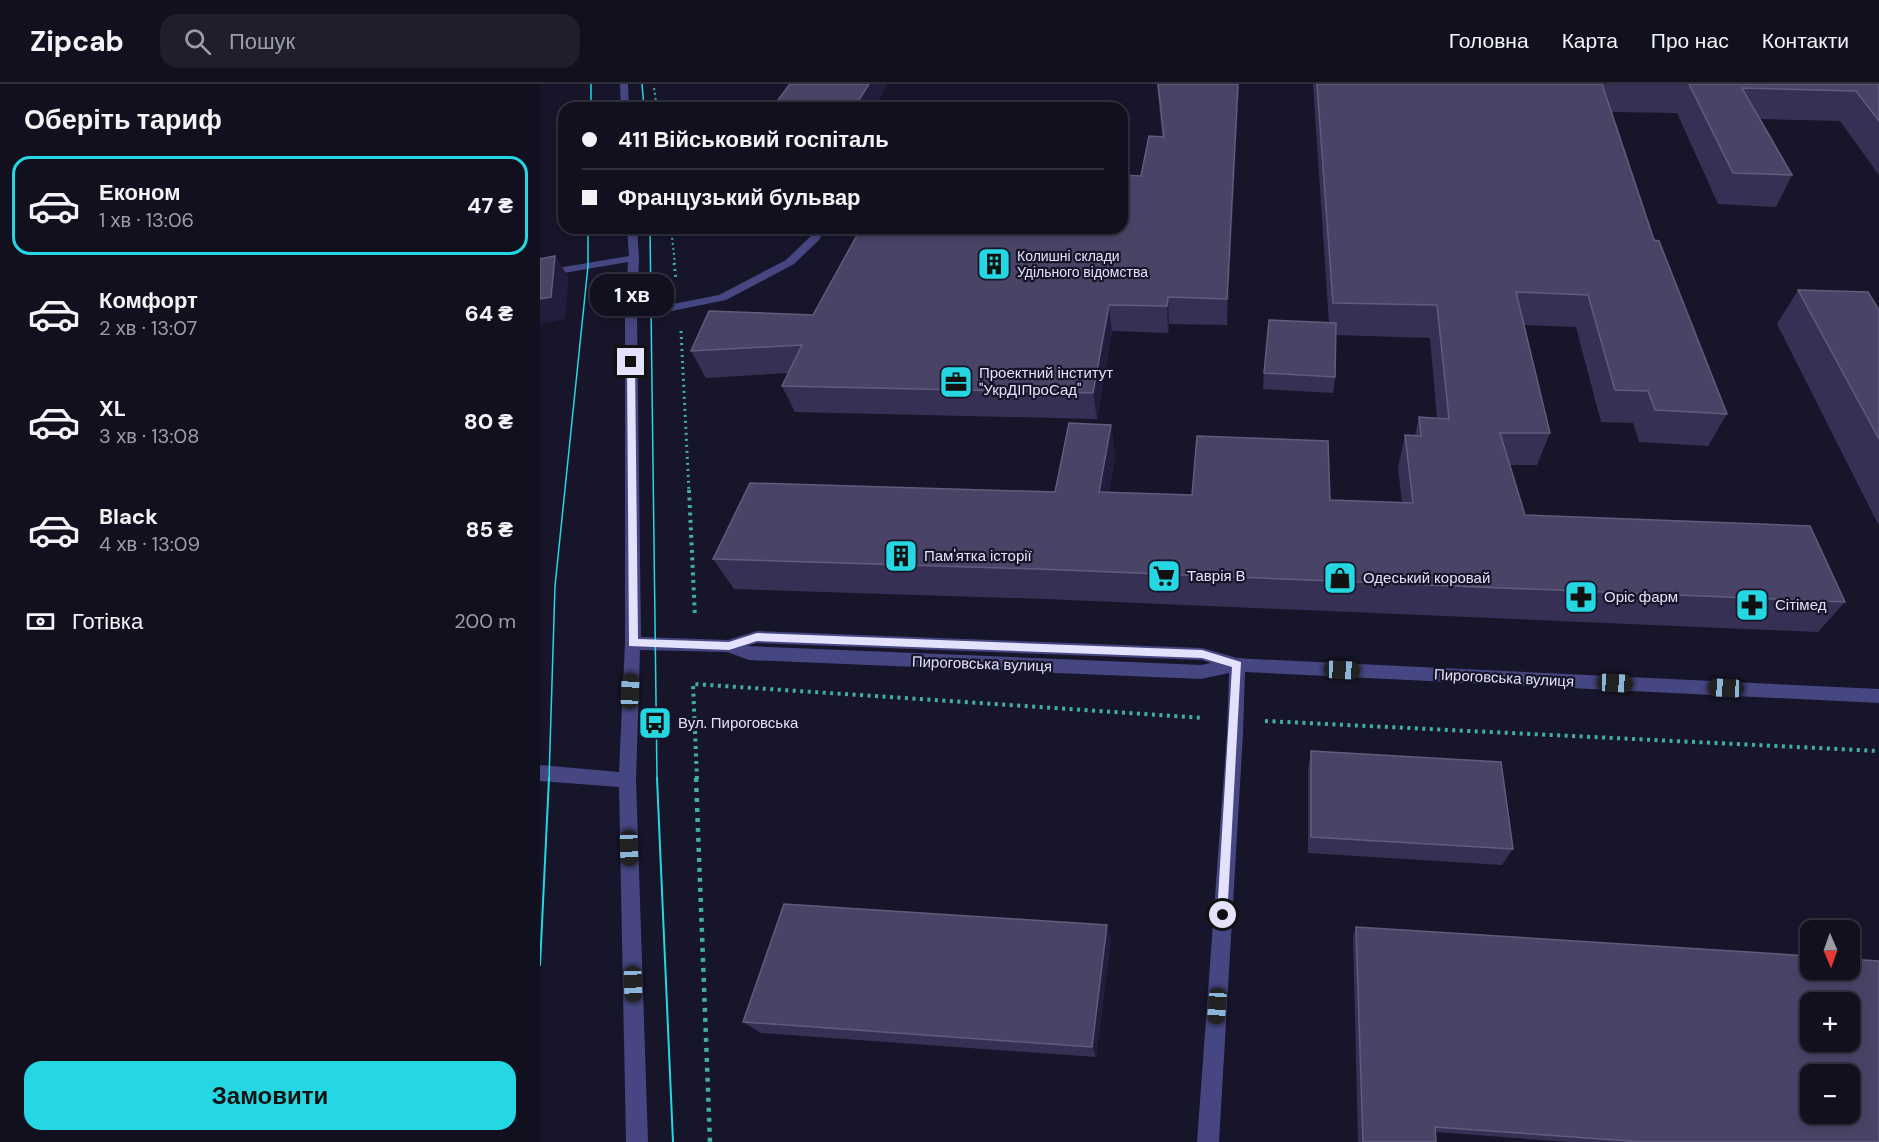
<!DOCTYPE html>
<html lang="uk">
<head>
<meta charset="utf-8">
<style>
  body { margin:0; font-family:"DM Sans",sans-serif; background:#1e1e2c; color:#f1f3f6; height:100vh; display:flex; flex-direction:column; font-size:22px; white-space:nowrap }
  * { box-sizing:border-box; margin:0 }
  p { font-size:20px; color:#9c9da4 }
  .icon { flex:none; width:33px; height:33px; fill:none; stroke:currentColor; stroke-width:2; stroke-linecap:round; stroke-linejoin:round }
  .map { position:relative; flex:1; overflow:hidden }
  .drawer { display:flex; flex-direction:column; background:#11101f; width:540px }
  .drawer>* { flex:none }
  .top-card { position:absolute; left:18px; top:18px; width:570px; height:132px; border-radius:18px; box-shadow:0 3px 9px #0003,0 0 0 2px #30303d; display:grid; align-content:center; height:132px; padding:0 24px; background:#11101f }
  .needle { width:39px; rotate:178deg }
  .controls { position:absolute; left:1260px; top:836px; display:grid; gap:12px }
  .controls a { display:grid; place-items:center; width:60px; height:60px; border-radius:12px; background:#11101f; box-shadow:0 3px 9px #0003,0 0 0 2px #30303d; font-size:30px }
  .end { position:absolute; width:27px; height:27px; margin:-14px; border:8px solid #e3e1fb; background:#111; box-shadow:0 0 0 3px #111 }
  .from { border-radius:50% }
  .bubble { position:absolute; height:42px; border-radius:18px; background:#11101f; box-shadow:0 3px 9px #0003,0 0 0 2px #30303d; font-size:20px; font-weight:800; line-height:42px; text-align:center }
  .car { position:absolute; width:18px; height:36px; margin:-18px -9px; border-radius:8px; box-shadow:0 0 4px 2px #0007; background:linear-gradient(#222 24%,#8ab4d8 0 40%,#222 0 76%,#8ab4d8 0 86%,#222 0) }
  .top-card b { display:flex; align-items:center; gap:21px; height:57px; font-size:22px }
  .top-card b+b { border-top:2px solid #30303d }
  .top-card i { width:15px; height:15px; background:#f1f3f6 }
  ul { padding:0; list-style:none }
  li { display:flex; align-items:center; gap:18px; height:99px; margin:0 12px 9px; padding:0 12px; border:3px solid transparent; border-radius:18px }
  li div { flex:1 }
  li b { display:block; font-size:22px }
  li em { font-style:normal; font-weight:800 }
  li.current { border-color:#25d7e3 }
  li>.icon { width:54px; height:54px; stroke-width:1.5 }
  h2 { padding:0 24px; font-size:27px; line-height:72px }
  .pay { display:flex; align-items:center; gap:15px; height:66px; padding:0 24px; font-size:22px }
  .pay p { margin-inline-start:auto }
  .button { display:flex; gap:12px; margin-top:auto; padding:12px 24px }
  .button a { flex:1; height:69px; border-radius:18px; background:#25d7e3; color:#111; font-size:24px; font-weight:800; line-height:69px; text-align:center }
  header { display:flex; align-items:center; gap:36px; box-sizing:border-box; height:84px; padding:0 30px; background:#11101f; border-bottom:2px solid #30303d }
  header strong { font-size:28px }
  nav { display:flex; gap:33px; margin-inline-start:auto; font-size:21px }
  .search { width:420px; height:54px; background:#1e1e2c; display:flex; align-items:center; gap:15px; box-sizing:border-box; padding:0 21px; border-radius:18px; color:#9c9da4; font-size:22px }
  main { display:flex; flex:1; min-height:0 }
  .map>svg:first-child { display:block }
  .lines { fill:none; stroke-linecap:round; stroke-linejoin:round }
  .path-far3 { stroke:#41afa4; stroke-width:2; stroke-dasharray:2 3; stroke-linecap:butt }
  .path-far2 { stroke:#41afa4; stroke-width:3; stroke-dasharray:2 4; stroke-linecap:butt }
  .path-far1 { stroke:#41afa4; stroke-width:4; stroke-dasharray:3 4.5; stroke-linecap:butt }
  .path { stroke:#41afa4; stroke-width:4.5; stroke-dasharray:4 6; stroke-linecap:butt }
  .minor { fill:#464682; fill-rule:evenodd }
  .tram-far1 { stroke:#25d7e3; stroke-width:1.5 }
  .tram { stroke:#25d7e3; stroke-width:2 }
  .wall { fill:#363055 }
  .shaded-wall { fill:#221d3c }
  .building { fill:#494366; stroke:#615c7e; stroke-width:1.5; fill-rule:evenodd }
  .route { fill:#e3e1fb }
  .labels { text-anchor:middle; stroke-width:4.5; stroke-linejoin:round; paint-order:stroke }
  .far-poi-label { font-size:14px; fill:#e3e1fb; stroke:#171529; text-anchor:start }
  .poi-label { font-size:15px; fill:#e3e1fb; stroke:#171529; text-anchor:start }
  .street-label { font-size:15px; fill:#e3e1fb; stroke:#171529 }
</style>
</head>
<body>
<header>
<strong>Zipcab</strong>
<div class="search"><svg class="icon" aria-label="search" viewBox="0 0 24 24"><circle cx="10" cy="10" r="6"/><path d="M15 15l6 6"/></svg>Пошук</div>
<nav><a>Головна</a><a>Карта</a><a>Про нас</a><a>Контакти</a></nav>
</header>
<main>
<section class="drawer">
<h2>Оберіть тариф</h2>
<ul>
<li class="current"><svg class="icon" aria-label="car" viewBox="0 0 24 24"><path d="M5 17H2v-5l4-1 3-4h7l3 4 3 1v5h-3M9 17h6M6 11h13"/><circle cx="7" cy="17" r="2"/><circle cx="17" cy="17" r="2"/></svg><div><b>Економ</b><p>1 хв · 13:06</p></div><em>47 ₴</em></li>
<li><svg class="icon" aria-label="car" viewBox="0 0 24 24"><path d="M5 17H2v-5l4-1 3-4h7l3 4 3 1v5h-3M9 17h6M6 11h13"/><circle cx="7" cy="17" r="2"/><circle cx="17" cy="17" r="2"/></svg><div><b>Комфорт</b><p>2 хв · 13:07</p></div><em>64 ₴</em></li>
<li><svg class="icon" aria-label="car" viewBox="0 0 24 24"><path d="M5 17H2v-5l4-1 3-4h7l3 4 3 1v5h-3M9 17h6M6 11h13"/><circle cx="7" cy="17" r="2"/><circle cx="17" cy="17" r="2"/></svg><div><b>XL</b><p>3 хв · 13:08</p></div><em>80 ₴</em></li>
<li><svg class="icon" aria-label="car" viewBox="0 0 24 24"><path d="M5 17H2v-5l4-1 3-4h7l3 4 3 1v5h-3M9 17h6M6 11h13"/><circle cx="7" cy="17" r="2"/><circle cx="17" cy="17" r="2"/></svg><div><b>Black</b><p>4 хв · 13:09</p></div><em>85 ₴</em></li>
</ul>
<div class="pay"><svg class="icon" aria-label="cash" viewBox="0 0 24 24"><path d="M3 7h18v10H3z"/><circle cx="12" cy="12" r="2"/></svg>Готівка<p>200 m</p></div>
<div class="button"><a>Замовити</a></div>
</section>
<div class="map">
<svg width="1339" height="1058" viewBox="0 0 1339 1058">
  <rect width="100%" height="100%" fill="#171529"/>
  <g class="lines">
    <g class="path-far3">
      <path d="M114,4L117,24"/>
      <path d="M131,144L135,180"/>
    </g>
    <g class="path-far2">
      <path d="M134,179L136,195"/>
      <path d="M141,247L149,408"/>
    </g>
    <g class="path-far1">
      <path d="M149,406L155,533"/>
      <path d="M725,637L1339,667"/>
      <path d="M157,695L153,600L664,634"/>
    </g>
    <path class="path" d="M156,694L170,1058"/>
    <g class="minor">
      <path d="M80,0H88L89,24H81Z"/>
      <path d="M368,16L468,18L472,21L468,24L369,22L353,24Z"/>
      <path d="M87,144H97L99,174L97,227L179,211L246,176L271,152L276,144H286L279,156L254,180L186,216L97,234L101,553L188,556L217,547L662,564L697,574L712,575L1339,605V619L705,588L703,649L679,1058H657L687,649L689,589L661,595L209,576L187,568L100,566L96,696L108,1058H86L79,703L0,697V681L79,688L85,559V232L88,178L0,193V187L89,172ZM217,559L662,576L671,579L661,581L207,562Z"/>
    </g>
    <g class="tram-far1">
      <path d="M51,0V24"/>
      <path d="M102,0L104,24"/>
      <path d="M110,144L117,695"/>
      <path d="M9,695L15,502L48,182V144"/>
    </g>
    <g class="tram">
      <path d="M117,694L133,1058"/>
      <path d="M0,881L9,694"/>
    </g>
  </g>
  <g class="wall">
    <path d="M617,0H699L687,241L629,240L628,249L572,247L557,335L255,328L242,302L248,289L166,294L151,267L273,231L601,92L622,53Z"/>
    <path d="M773,0H1339V91L1300,37L1220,35L1252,91L1236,123L1178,120L1137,29L1071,28L1114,156L1187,330L1168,362L1099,358L1093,339L1061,338L1036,243L984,241L1010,349L997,381H970L985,431L1305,518L1278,548L505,515L194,505L173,475L515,408L571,341L575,373L569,408L862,419L858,383L865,351H875L879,333L897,334L890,254L796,251L795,293L793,309L723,305L724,289L789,239Z"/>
    <path d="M1258,206L1339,226V442L1237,240Z"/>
    <path d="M771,667L973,765L962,781L768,769V685Z"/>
    <path d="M816,843L1339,1058H1028L896,1048V1058H818L813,852Z"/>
    <path d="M571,855L556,973L221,949L203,938Z"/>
  </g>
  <g class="shaded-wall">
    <path d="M329,0H348L334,24H314Z"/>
    <path d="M698,0H699L687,241V215Z"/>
    <path d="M15,172L29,194L25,235L0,240V215Z"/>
    <path d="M628,213L629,240L628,249L627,222Z"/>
    <path d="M569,221L572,247L557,335L553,309Z"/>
    <path d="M571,341L575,373L564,439L559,408Z"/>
    <path d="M567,841L571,855L556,973L552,963Z"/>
  </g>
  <g class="building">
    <path d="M250,0H329L314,24H232Z"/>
    <path d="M618,0H698L687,215L628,213L627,222L569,221L553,309L242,302L262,261L151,267L169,227L273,231L321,144H582V91L601,92L609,52L624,53Z"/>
    <path d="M777,0H1062L1114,156L1119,157L1187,330L1115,326L1108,307L1075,306L1048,211L976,208L1010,349H960L985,431L1270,442L1305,518L498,485L173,475L210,399L515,408L529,339L571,341L559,408L652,411L657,352L788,357L790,416L873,419L865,351L881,352L879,333L909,335L897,221L793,219Z"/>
    <path d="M1149,0H1339V37L1316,7L1202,4L1252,91L1193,89Z"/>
    <path d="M15,172L11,213L0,215V175Z"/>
    <path d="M1258,206L1328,208L1339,226V355Z"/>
    <path d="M729,236L796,239L795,293L724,289Z"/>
    <path d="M771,667L961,678L973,765L771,753Z"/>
    <path d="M244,820L567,841L552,963L203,938Z"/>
    <path d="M816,843L1270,872V885H1310V875L1339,877V1058H1103L895,1043L896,1058H823ZM1270,918H1310V957H1270ZM1270,990H1310V1029H1270Z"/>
  </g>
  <path class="route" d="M91,275L95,278L98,555L189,558L217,549L662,566L701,578L687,835L683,837L677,831L692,583L662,574L217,557L189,566L89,562L87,278Z"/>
  <defs>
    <g id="building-square" transform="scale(1.725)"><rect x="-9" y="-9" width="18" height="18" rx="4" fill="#25d7e3" stroke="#171529"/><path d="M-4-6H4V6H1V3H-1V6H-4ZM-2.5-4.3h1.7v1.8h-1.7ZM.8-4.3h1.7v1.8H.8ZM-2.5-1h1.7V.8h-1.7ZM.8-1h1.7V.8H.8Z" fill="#111"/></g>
    <g id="office-square" transform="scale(1.725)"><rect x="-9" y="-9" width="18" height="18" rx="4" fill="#25d7e3" stroke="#171529"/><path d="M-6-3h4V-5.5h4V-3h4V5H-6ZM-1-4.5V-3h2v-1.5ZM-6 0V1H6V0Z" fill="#111"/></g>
    <g id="supermarket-square" transform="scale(1.725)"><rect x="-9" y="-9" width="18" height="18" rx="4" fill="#25d7e3" stroke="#171529"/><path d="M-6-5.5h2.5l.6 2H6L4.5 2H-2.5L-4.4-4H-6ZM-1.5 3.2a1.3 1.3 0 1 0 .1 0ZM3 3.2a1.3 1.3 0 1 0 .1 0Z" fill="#111"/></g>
    <g id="shop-square" transform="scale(1.725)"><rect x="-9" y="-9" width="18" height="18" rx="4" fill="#25d7e3" stroke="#171529"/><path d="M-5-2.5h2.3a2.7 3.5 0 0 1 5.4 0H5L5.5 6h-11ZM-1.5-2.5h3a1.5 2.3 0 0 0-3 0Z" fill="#111"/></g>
    <g id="pharmacy-square" transform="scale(1.725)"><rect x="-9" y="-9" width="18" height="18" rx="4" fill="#25d7e3" stroke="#171529"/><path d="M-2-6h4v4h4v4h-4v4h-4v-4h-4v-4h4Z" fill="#111"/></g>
    <g id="bus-square" transform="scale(1.725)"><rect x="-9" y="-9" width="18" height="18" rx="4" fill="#25d7e3" stroke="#171529"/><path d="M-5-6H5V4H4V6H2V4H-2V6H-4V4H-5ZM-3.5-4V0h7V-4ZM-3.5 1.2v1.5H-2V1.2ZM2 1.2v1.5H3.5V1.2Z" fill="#111"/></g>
  </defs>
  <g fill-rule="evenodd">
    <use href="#building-square" x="454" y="180"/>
    <use href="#office-square" x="416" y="298"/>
    <use href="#building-square" x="361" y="472"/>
    <use href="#supermarket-square" x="624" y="492"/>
    <use href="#shop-square" x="800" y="494"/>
    <use href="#pharmacy-square" x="1041" y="513"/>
    <use href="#pharmacy-square" x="1212" y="521"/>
    <use href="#bus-square" x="115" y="639"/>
  </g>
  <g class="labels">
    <g class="far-poi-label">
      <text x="477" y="177">Колишні склади<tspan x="477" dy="16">Удільного відомства</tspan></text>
    </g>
    <g class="poi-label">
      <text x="439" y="294">Проектний інститут<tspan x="439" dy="17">"УкрДІПроСад"</tspan></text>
      <text x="384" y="477">Пам'ятка історії</text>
      <text x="647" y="497">Таврія В</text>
      <text x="823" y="499">Одеський коровай</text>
      <text x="1064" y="518">Оріс фарм</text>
      <text x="1235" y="526">Сітімед</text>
      <text x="138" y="644">Вул. Пироговська</text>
    </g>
    <g class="street-label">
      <text transform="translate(442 580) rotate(2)" y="5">Пироговська вулиця</text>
      <text transform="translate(964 594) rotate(3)" y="5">Пироговська вулиця</text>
    </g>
  </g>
</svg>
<div class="controls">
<a><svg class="needle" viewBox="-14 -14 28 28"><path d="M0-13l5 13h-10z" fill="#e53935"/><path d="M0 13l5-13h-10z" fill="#9c9da4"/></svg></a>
<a>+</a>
<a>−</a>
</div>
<i class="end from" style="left:683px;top:831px"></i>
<i class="end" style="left:91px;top:278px"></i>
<div class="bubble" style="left:50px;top:190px;width:84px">1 хв</div>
<i class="car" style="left:802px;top:586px;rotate:93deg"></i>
<i class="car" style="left:1075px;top:599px;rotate:93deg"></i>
<i class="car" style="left:1186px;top:604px;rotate:273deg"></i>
<i class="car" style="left:90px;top:607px;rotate:3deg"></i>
<i class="car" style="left:89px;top:764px;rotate:178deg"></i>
<i class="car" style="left:93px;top:900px;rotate:178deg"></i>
<i class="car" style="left:677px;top:922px;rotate:184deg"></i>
<div class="top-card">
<b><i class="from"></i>411 Військовий госпіталь</b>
<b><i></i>Французький бульвар</b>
</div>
</div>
</main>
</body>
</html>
